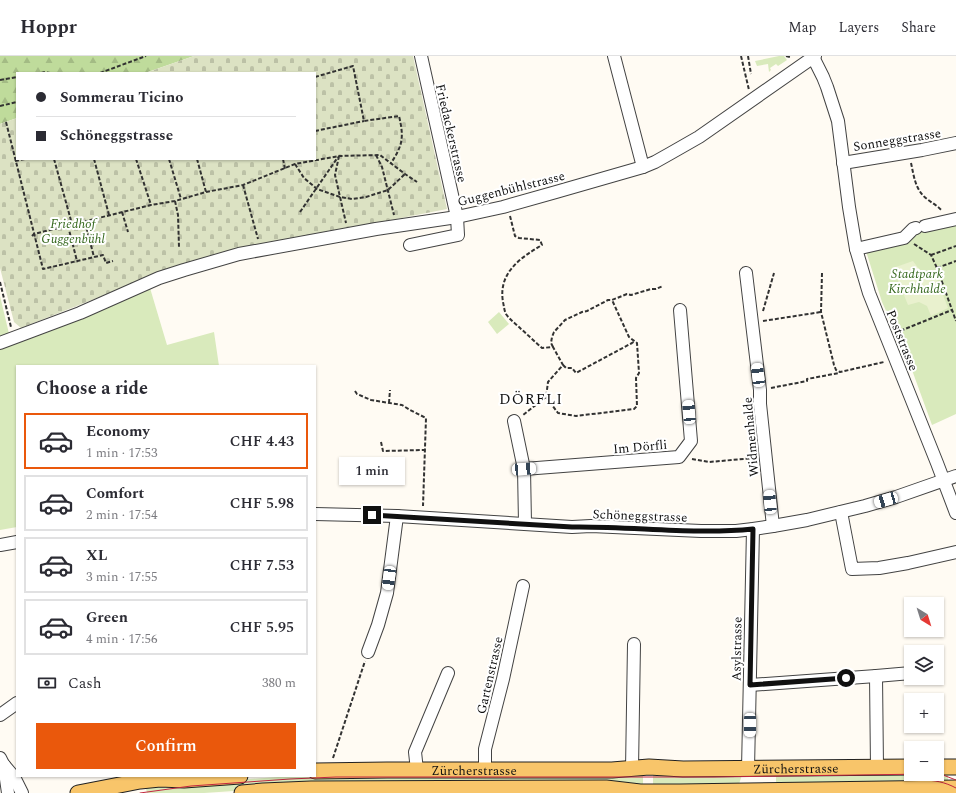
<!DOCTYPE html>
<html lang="en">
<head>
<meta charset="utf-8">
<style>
  body { margin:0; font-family:Spectral,serif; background:#f7f7f7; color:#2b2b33; height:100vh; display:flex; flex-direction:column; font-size:15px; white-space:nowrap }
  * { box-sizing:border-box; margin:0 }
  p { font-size:13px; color:#7c7c81 }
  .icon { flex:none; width:22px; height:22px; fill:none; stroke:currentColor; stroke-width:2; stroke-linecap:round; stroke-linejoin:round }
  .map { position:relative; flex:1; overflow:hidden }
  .details { position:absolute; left:16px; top:309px; width:300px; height:412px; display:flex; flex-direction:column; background:#fff; border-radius:0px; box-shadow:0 1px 3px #0004 }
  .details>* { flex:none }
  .banner { position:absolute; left:16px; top:16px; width:300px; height:88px; border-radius:0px; box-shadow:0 1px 3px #0004; display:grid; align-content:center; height:88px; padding:0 20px; background:#fff }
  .needle { width:26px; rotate:142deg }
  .fabs { position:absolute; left:904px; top:541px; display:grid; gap:8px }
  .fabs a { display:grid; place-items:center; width:40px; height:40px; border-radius:0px; background:#fff; box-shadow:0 1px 3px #0004; font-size:20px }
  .end { position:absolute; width:18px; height:18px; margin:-9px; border:5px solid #101010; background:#fff; box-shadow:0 0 0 2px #fff }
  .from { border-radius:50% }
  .bubble { position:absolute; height:28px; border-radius:0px; background:#fff; box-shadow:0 1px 3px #0004; font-size:13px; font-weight:600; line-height:28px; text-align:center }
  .car { position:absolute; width:12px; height:24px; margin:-12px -6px; border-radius:5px; box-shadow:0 0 3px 1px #0007; background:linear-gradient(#fff 24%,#345 0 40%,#fff 0 76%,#345 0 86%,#fff 0) }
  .banner b { display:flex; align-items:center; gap:14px; height:38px; font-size:15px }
  .banner b+b { border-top:1px solid #e1e1e2 }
  .banner i { width:10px; height:10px; background:#2b2b33 }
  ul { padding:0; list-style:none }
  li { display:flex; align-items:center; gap:12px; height:56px; margin:0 8px 6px; padding:0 12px; border:2px solid #e1e1e2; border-radius:0px }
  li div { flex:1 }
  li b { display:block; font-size:15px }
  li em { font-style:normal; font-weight:600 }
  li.selected { border-color:#ea580c }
  li>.icon { width:36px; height:36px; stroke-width:1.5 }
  h2 { padding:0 20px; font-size:18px; line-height:48px }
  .pay { display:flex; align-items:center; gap:10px; height:44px; padding:0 20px; font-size:15px }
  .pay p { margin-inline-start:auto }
  .action { display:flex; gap:8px; margin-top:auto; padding:8px 20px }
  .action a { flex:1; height:46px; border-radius:0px; background:#ea580c; color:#fff; font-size:16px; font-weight:600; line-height:46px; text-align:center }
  header { display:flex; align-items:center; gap:24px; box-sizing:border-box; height:56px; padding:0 20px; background:#fff; border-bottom:1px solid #e1e1e2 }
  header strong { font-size:19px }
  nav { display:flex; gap:22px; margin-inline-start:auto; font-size:14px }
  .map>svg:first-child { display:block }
  .green { fill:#d9eabc }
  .forest { fill:url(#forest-firs) }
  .cemetery { fill:url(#cemetery-stones) }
  .pitch { fill:#e9f1ce }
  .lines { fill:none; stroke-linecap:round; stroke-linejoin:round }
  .minor-casing { stroke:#434343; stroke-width:14 }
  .major-casing { stroke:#212121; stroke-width:17 }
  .path { stroke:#323232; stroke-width:2; stroke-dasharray:4 2; stroke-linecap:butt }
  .minor { stroke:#fff; stroke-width:12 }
  .major { stroke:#f8c56a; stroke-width:15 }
  .tram { stroke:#c12740; stroke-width:1 }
  .route { stroke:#101010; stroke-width:5 }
  .labels { text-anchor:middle; stroke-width:4; stroke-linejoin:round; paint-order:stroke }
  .street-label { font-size:13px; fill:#101010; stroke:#fff }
  .park-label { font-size:13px; font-style:italic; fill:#37691f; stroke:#fff }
  .quarter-label { font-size:15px; letter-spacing:1px; fill:#101010; stroke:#fff }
</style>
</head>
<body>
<header>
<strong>Hoppr</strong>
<nav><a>Map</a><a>Layers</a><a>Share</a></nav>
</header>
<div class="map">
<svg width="956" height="737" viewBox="0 0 956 737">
  <defs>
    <pattern id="forest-firs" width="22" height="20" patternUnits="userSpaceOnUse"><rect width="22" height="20" fill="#bfdb9b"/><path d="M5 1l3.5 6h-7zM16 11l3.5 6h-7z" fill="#a3bb84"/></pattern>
    <pattern id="cemetery-stones" width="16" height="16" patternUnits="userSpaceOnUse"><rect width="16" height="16" fill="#dce2c3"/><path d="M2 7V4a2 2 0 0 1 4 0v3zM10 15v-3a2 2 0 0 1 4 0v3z" fill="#bcc1a6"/></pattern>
  </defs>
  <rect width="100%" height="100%" fill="#fffbf3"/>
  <g class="green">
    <path d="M779,0H784L787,4L778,10L776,8L770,12L771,14L769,16L768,8L757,10L755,5Z"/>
    <path d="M956,168V358L932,369L908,303L882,246L865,192L913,177Z"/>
    <path d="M150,232L167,289L214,276L219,310H17V471L0,474V240L11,286L89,255Z"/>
    <path d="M499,256L509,268L497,278L488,266Z"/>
    <path d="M643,715V732L294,731L204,737H147L145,728L192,727L292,720Z"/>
    <path d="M653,715L742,719L739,728L736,729L653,732Z"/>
    <path d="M948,715V728L776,730V716L937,718Z"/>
  </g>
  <path class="forest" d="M0,0H194L145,17H17V62L0,68Z"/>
  <path class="cemetery" d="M194,0H413L447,153L229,196L175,211L21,272L14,266L0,212V68L17,62V103H315V17H145Z"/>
  <path class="pitch" d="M913,205L924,220L935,218L948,252L931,260L927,250L919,246L908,249L893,212Z"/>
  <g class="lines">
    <g class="minor-casing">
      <g id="minor">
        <path d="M614,0L643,111"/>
        <path d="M813,1L823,21L827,31L838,65L849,151L856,193L869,237L937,407L956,457"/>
        <path d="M843,107L922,94L956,87"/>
        <path d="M925,170L956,163"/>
        <path d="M410,189L458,179L457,161L421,0"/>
        <path d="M856,193L904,182L913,173L916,172"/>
        <path d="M746,217L760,334V348L773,470"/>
        <path d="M0,287L80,257L159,222L184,214L239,198L376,173L457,161L503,151L556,136L643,111L655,106L671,97L699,81L815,0"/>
        <path d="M514,365L524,413L525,467"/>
        <path d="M524,413L679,401L691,385L680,254"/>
        <path d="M841,456L852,513L879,512L908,507L956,496"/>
        <path d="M315,458L397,460L572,471L591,470L701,475H736L753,473L773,470L807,464L865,450L896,441L956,420"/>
        <path d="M0,489L17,486"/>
        <path d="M368,596L378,569L387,537L397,460"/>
        <path d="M876,620L877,711"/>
        <path d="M750,629L876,620L911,617"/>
        <path d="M0,659L17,647"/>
        <path d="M0,702L3,708L14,721L22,737"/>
        <path d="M4,709L8,737"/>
        <path d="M632,713L634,588"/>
        <path d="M748,713L753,473"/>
        <path d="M417,714L415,696L448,617"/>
        <path d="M485,715V693L503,623L523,530"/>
      </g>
    </g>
    <g class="major-casing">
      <g id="major">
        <path d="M937,711H956"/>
        <path id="s1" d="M315,715L387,714H612L649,711L683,713L911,711"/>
        <path d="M78,737L140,725L160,723L184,724L240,720"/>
        <path d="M242,737L263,735L311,733L606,732L640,736H680L956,732"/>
      </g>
    </g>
    <g class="path">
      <path d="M741,0L749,34"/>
      <path d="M748,0L751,18"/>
      <path d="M786,0L790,1L791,0"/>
      <path d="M41,17L45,16L50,17"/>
      <path d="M100,17L146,0"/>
      <path d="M315,21L353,10L364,65L399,60C404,81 403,89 391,107"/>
      <path d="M0,24L17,21"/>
      <path d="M0,50L17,46"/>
      <path d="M6,66L43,213L103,199L106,207L113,205"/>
      <path d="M315,75L364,65"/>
      <path d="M376,99L382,111L394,159"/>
      <path d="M339,100L335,119L346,167"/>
      <path d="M54,103L72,168"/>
      <path d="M94,103L109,159"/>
      <path d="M136,103L151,149"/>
      <path d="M169,103L181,143"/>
      <path d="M197,103L206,136"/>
      <path d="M283,103L285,113"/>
      <path d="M15,105L25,103"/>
      <path d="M911,107C914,120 915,134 927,143C932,147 938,150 942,155"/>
      <path d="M295,108L304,122L317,133L340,141L352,143L366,141L388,134L405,118"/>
      <path d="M243,129L258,183"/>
      <path d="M175,145L178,159L179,191"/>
      <path d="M122,156L128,176"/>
      <path d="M300,156L338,101"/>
      <path d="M510,160L515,180L519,182L540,184L542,189C520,202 498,217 503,246C504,250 504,254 506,258C510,264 516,268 521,273C528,279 535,286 542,292L553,291L563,309L548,326L546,341L523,359"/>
      <path d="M85,166L94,201"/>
      <path d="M68,170L77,205"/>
      <path d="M32,180L34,178L151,149L175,145L206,136L243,129L295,108L339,100L380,99L405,118L417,126"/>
      <path d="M914,188L931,199L937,212L956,265"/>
      <path d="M931,199L956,190"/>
      <path d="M937,212L956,205"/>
      <path d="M822,217L821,256L834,309L836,314L840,316L884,306"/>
      <path d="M0,226L11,271"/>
      <path d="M763,255L774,217"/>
      <path d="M763,265L821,256"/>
      <path d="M895,277L952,254"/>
      <path d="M553,291L551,287L552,281L554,276L565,264L582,256L587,255L608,244H612L627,238L631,239L651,233H656L663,230"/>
      <path d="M563,309L566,312H572L576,317L632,287L635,285"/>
      <path d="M771,332L807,325V323L839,317"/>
      <path d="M355,335L357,338L371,344L402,349L410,354L426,362L423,450"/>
      <path d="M546,341L558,357L576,360L634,353L637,350L636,322L639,317L637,287L629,281L612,244"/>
      <path d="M389,347L390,334"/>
      <path d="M381,386L383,395L424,394"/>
      <path d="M692,403L709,406L755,402"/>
      <path d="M333,702L365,605"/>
    </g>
    <use href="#minor" class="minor"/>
    <use href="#major" class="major"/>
    <g class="tram">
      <path d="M922,724C934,724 945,726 956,732"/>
      <path d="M140,737L191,730L290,723L336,721H714L927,718L943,719L956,724"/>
    </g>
  </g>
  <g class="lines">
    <path class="route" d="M372,459L572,471C632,470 693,479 753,473L750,629L846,622"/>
  </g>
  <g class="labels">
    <g class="street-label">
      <text transform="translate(452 77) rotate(77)" y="5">Friedackerstrasse</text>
      <text transform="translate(897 83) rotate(-9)" y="5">Sonneggstrasse</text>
      <text transform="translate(511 132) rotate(-14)" y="5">Guggenbühlstrasse</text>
      <text transform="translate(903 284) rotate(68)" y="5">Poststrasse</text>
      <text transform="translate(750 381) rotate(-95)" y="5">Widmenhalde</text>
      <text transform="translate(640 390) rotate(-5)" y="5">Im Dörfli</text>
      <text transform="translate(640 459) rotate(2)" y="5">Schöneggstrasse</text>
      <text transform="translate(736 593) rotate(-89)" y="5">Asylstrasse</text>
      <text transform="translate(489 619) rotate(-77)" y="5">Gartenstrasse</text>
      <text dy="5" stroke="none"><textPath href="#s1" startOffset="481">Zürcherstrasse</textPath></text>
      <text dy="5" stroke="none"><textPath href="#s1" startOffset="159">Zürcherstrasse</textPath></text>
    </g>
    <g class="park-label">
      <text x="73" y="172">Friedhof<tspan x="73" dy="15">Guggenbühl</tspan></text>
      <text x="917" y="222">Stadtpark<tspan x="917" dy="15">Kirchhalde</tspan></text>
    </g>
    <g class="quarter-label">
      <text x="531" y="348">DÖRFLI</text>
    </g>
  </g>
</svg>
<div class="fabs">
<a><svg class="needle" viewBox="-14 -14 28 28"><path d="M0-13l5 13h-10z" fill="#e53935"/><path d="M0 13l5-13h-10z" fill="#7c7c81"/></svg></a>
<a><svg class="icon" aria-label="layers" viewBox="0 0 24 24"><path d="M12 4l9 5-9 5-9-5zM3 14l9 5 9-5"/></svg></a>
<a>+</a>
<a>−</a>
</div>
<i class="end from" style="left:846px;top:622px"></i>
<i class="end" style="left:372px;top:459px"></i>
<div class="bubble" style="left:339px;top:401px;width:66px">1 min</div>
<i class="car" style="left:758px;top:319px;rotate:353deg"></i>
<i class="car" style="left:689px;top:356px;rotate:355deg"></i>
<i class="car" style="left:524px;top:413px;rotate:86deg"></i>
<i class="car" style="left:886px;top:444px;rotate:254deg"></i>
<i class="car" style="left:770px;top:446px;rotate:355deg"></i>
<i class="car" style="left:389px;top:522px;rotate:188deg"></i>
<i class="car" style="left:750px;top:669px;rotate:180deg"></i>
<div class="banner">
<b><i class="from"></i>Sommerau Ticino</b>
<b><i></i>Schöneggstrasse</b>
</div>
<section class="details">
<h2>Choose a ride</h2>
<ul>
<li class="selected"><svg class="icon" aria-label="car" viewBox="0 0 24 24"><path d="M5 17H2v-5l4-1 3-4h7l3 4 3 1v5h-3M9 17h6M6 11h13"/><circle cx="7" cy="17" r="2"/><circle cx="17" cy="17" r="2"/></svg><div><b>Economy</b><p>1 min · 17:53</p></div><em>CHF 4.43</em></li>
<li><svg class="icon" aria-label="car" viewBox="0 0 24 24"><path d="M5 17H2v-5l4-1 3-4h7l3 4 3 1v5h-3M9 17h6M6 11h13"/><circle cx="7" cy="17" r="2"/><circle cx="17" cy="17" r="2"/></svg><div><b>Comfort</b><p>2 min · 17:54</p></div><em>CHF 5.98</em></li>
<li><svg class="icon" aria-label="car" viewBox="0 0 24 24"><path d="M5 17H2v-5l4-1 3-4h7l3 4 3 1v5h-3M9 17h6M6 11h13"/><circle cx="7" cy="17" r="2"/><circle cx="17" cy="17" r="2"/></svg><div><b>XL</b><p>3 min · 17:55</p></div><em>CHF 7.53</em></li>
<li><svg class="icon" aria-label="car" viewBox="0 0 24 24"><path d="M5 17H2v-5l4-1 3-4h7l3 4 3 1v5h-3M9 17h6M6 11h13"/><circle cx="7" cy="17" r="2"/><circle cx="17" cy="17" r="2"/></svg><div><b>Green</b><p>4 min · 17:56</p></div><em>CHF 5.95</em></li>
</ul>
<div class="pay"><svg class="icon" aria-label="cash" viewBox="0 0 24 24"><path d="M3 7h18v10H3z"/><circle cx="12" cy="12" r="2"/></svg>Cash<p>380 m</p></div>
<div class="action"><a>Confirm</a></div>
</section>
</div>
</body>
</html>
